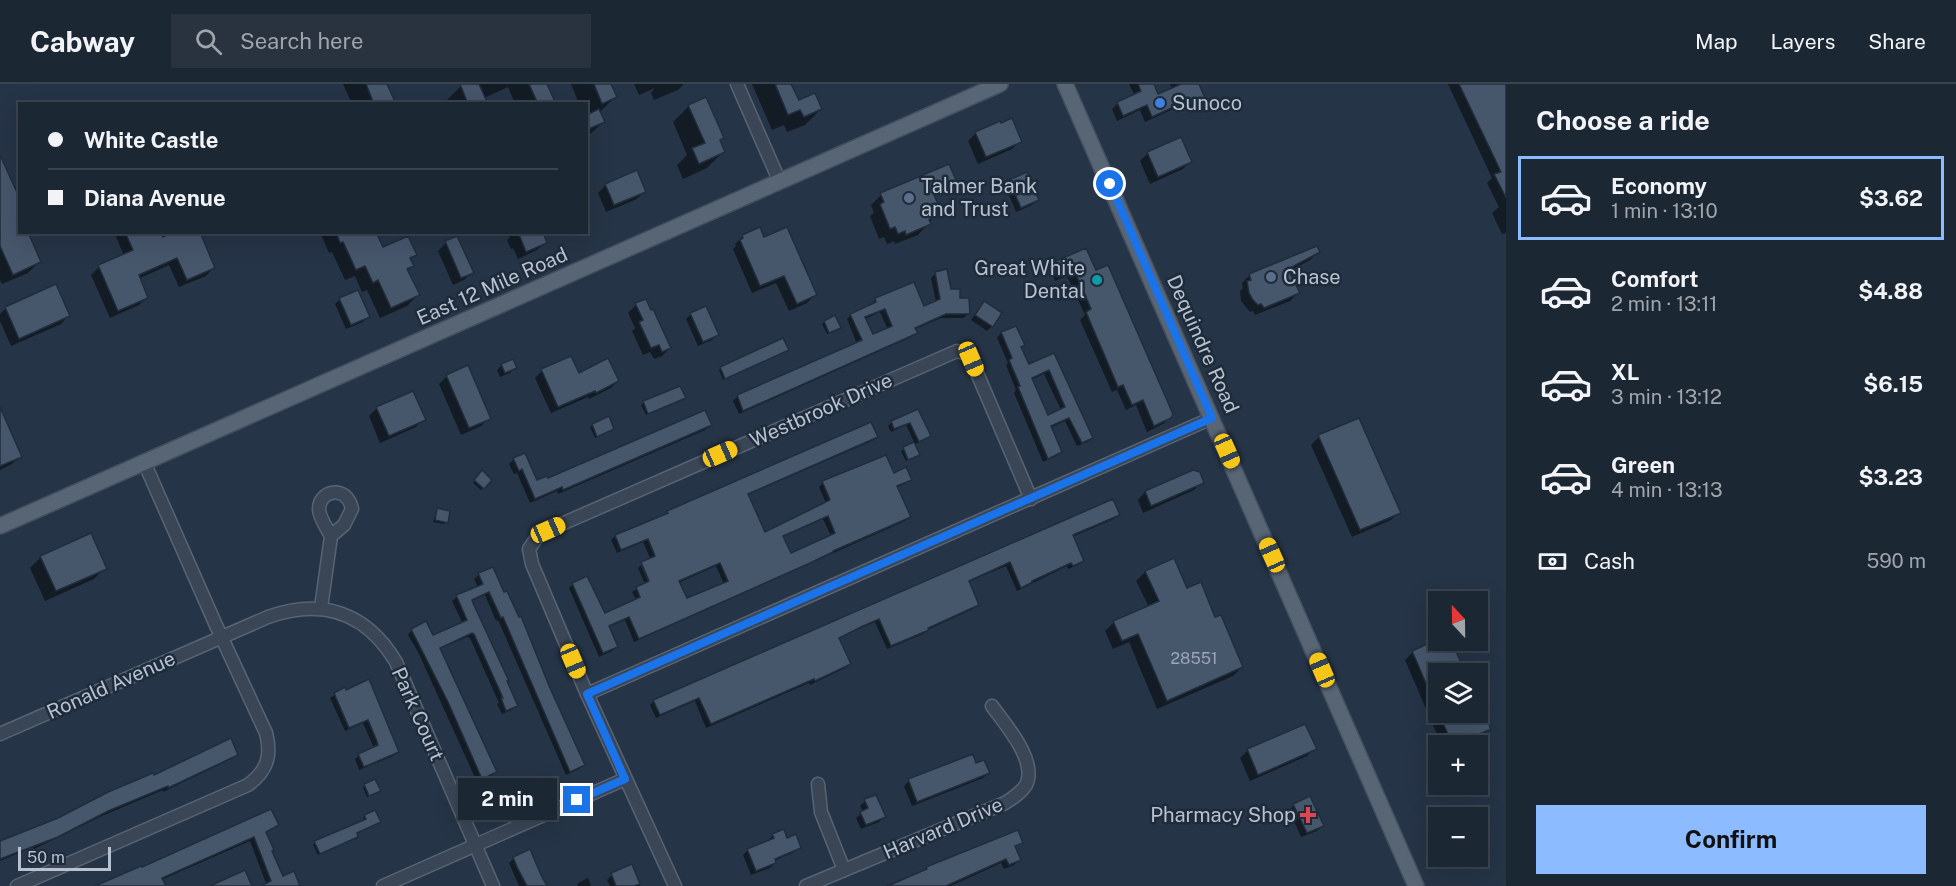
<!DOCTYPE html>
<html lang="en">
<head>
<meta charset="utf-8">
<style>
  body { margin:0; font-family:"Public Sans",sans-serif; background:#293340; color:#f1f3f6; height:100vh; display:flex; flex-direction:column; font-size:22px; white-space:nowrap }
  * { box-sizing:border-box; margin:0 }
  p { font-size:20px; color:#a0a5ac }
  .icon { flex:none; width:33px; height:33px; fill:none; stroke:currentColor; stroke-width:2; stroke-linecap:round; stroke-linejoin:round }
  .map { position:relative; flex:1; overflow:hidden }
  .sheet { display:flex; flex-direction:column; background:#1c2734; width:450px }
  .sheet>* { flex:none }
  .guide { position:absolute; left:18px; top:18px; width:570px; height:132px; border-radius:0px; box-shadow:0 6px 24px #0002,0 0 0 2px #3a444f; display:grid; align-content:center; height:132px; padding:0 30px; background:#1c2734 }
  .needle { width:39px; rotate:338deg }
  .fabs { position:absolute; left:1428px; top:507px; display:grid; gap:12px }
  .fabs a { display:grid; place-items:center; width:60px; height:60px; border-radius:0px; background:#1c2734; box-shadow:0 6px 24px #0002,0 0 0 2px #3a444f; font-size:30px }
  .scale { position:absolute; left:18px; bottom:15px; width:93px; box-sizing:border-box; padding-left:6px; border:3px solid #b8c1cf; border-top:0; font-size:16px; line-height:21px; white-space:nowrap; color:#b8c1cf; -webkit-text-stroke:4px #1e2b3b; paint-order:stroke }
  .end { position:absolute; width:27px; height:27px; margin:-14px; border:8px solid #1a73e8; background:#fff; box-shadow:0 0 0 3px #fff }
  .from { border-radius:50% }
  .bubble { position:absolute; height:42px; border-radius:0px; background:#1c2734; box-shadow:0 6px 24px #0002,0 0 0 2px #3a444f; font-size:20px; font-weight:700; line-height:42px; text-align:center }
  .car { position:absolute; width:18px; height:36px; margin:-18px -9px; border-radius:8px; box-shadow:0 0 4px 2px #0007; background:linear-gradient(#f5c518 24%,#345 0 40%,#f5c518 0 76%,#345 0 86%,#f5c518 0) }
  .guide b { display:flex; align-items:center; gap:21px; height:57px; font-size:22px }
  .guide b+b { border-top:2px solid #3a444f }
  .guide i { width:15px; height:15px; background:#f1f3f6 }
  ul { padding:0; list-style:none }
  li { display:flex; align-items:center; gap:18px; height:84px; margin:0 12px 9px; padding:0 18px; border:3px solid transparent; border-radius:0px }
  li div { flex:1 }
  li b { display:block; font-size:22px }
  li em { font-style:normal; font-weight:700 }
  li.on { border-color:#8cbcff }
  li>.icon { width:54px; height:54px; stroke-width:1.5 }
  h2 { padding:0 30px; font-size:27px; line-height:72px }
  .pay { display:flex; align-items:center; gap:15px; height:66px; padding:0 30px; font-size:22px }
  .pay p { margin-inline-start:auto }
  .primary-button { display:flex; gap:12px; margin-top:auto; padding:12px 30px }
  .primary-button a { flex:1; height:69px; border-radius:0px; background:#8cbcff; color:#111; font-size:24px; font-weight:700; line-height:69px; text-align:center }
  header { display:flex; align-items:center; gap:36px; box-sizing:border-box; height:84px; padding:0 30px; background:#1c2734; border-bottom:2px solid #3a444f }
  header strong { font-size:28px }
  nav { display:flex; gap:33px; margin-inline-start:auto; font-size:21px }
  .search { width:420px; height:54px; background:#293340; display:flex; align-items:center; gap:15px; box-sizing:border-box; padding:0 21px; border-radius:0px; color:#a0a5ac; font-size:22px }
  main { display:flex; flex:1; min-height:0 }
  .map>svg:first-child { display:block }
  .shadow { fill:#0007; fill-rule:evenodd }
  .building { fill:#46566b; stroke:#202d3d; stroke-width:1.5; fill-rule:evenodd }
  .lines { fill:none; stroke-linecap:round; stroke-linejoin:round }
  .minor-casing { stroke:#586473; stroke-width:15 }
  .major-casing { stroke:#434f5f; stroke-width:18 }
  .minor { stroke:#3a4656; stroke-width:12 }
  .major { stroke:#586575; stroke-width:15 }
  .route { stroke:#1a73e8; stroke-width:8 }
  .shop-dot { fill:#3f7fe0; stroke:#1e2b3b; stroke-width:2 }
  .service-dot { fill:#5c6f8a; stroke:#1e2b3b; stroke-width:2 }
  .culture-dot { fill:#0f9aa8; stroke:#1e2b3b; stroke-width:2 }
  .health-dot { fill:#e0444e; stroke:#1e2b3b; stroke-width:2 }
  .labels { text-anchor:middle; stroke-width:5; stroke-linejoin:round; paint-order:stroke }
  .number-label { font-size:16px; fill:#9ca6b6 }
  .poi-label { font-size:20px; fill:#b8c1cf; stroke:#1e2b3b; text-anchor:start }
  .street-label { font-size:20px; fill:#b8c1cf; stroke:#1e2b3b }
</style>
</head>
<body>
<header>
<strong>Cabway</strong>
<div class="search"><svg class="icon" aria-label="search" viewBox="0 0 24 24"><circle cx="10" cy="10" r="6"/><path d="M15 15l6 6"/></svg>Search here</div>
<nav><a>Map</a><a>Layers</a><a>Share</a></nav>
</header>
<main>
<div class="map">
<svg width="1506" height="802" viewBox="0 0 1506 802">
  <rect width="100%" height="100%" fill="#253446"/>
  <g class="shadow">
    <path d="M343,0H385L394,20H352Z"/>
    <path d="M465,0H545L554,20H515L508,3L484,14L486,20H445V18L461,2Z"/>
    <path d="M571,0H610L615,13L599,29L603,38L586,54V20H579Z"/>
    <path d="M634,0H684L678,6L654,16L651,9L655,4L639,11Z"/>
    <path d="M752,0H790L798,18L821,25L805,41L787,48L784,41L772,46Z"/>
    <path d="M1129,0H1152L1157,12L1172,5L1170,0H1197L1203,13L1197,20L1182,27L1180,22L1145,38L1140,26L1117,37L1112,25L1118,19L1135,12Z"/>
    <path d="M1448,0H1506V149L1502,150L1492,129L1499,123L1487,99L1492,94Z"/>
    <path d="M689,22L719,57L723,68L707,84L683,95L677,81L687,71L673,38Z"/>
    <path d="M976,49L1020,57L1012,65L978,80L968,57Z"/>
    <path d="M1148,69L1191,77L1183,85L1150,100L1140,77Z"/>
    <path d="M0,87L20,148L39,178L28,189L2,200L0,196Z"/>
    <path d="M954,96L943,107L933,111L938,124L934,129L935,132L918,151L895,160L894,157L887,160L884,153L879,155L870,132L874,129L871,121L881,111Z"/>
    <path d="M1010,97L1037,116L1032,121L1016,128L1005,102Z"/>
    <path d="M606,101L645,107L637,115L606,128L598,109Z"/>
    <path d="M114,148H159L162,155L213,184L206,192L179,203L169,181L138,195L147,213L139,221L110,234L91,191L99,183L124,172Z"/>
    <path d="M320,148H374L382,165L415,171L410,176L412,182L407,187L418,211L407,222L380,234L367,206L362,208L355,192L345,196L332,168L329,169Z"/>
    <path d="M507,148H541L545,159L537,166L518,175L513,164L511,165L507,156L510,153Z"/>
    <path d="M743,152L763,155L815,211L807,219L789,227L776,199L752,209L733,165L736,162L735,160Z"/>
    <path d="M457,154L472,188L464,196L453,201L438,167L446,159Z"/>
    <path d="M1085,166L1170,333L1163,340L1147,348L1136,321L1126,326L1117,306L1112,308L1080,236L1085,231L1067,192L1055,197L1050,185L1056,178Z"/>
    <path d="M1318,168L1310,176L1288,188L1298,209L1290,217L1255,231L1253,227L1250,228L1241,217L1240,207L1243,204L1242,199L1250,191Z"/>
    <path d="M936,189L968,230L963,234H941L915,245L916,248L911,253L739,330L733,317L737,313L857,260L847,235L851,231L872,222L871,220L876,216L923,224L936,218L931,194ZM880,228L888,246L872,252L865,235Z"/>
    <path d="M340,215L368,233L363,238L346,245L335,220Z"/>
    <path d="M636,221L670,264L662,272L654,275L650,268L643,271L632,247L635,244L628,229Z"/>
    <path d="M6,224L68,232L61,240L11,262L0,237V230Z"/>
    <path d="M979,224L992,242L987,247L971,236Z"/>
    <path d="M691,230L717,251L712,256L698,262L686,235Z"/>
    <path d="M825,238L837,246L827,250L822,240Z"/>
    <path d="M1015,244L1020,264L1028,282L1053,271L1092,354L1087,358L1077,362L1065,337L1050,344L1061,368L1056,372L1043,378L1014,309L1016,306L1006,281L1008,279L997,254L1001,249ZM1044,290L1061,326L1047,333L1031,296Z"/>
    <path d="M787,266L723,296L719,286L721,284Z"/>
    <path d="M502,281L515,284L510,289L500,293L497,286Z"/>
    <path d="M542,287L578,291L618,297L611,304L589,315L588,313L551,329L535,294Z"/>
    <path d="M447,292L489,334L481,342L461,351L439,300Z"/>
    <path d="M679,303L682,316L646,331L641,321L643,319Z"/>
    <path d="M377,324L424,335L416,343L380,359L369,332Z"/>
    <path d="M0,327L20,372L12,380L0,386Z"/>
    <path d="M917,327L929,352L914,361L916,372L906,377L901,367L915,360L906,341L891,348L888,342L892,338Z"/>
    <path d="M608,334L611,346L595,354L590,343Z"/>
    <path d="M1358,336L1399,428L1391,436L1352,453L1311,361L1319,353Z"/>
    <path d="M710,341L705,346L558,410L557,407L530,419L517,389L514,390L509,380L514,375L536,398L548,396Z"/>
    <path d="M876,352L872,357L747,411L764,450L826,419L819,403L823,399L893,391L910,395L906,399L896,404L909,433L905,437L634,558L625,536L608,543L616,563L612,567L599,573L569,504L573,500L604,531L636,516L632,508L645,500L638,484L641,481L651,504V476L643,458L617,469L611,456L615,452L663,432L668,428ZM823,435L831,452L790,471L782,453ZM716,482L724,500L686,516L678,499Z"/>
    <path d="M1193,388L1202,398L1194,406L1143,429L1138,416L1145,408Z"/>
    <path d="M482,389L490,396L481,406L473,399Z"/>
    <path d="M437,426L447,438L444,440L433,438Z"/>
    <path d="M1118,430L1114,435L1072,453L1082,476L1078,481L1068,485L1067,482L1017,507L1006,482L968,498L977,520L973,525L927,546L923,550L887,565L875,538L856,546L838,555L849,579L845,584L810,601L809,599L706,644L695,617L656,634L650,621L654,617Z"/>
    <path d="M41,473L105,484L94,495L45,517L30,484Z"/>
    <path d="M1145,488L1187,506L1215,535L1242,583L1233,592L1157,625L1129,558L1113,565L1105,547L1114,538L1149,523L1136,497Z"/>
    <path d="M479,491L549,605L584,681L579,685L566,691L498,536L496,537L485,511L471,517L516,621L512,626L502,630L497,620L499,619L470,554L467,553L439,565L495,688L490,693L477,698L418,568L408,551L412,546L433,553L463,540L452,517L457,513L478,503L474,495Z"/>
    <path d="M1413,568L1438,590V628H1478V621L1489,645L1481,653L1461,662H1442L1405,576Z"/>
    <path d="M344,605L397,667L393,672L359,686L355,675L359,671L374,664L363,639L345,647L330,614Z"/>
    <path d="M1478,605L1482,613L1478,617Z"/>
    <path d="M1315,664L1307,672L1250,697L1240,674L1248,666Z"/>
    <path d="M236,670L231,675L163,708V706L102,732L34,765L33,763L0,777V758L24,750L109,710L153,693Z"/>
    <path d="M975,681L988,689L983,694L912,722L904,702L909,697Z"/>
    <path d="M365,701L379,707L367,713L363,703Z"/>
    <path d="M865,717L884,733L879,738L861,745L856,734L863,728L860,722Z"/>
    <path d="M1294,721L1322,742L1317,747L1301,753L1289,726Z"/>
    <path d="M365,732L379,738L355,750L357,753L354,755L318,771L313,761L315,759L364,737L363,734Z"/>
    <path d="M278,740L265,749L270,768L282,794L299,802H267L250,757L161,796L164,802H99Z"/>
    <path d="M773,751L787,756L799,763L794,768L774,777L775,779L770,784L751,791L743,771L748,766L768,757Z"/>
    <path d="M1022,758L1014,764L1019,776L1014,781L1004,785L1001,779L951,802H886L902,795L903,797L923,788L927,784Z"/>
    <path d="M514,774L544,802H519L509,779Z"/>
    <path d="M631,782L640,802H610L607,796L612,791Z"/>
    <path d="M588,794L591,802H577L578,799Z"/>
  </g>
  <g class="building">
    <path d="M366,0H387L396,20H374Z"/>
    <path d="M460,0H479L488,20H468Z"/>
    <path d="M529,0H547L556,20H538Z"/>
    <path d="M594,0H611L617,13L602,20Z"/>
    <path d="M775,0H791L799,16L815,9L822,25L804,33L800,26L788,31Z"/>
    <path d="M1138,0H1154L1158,10L1181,0H1199L1205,14L1188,22L1186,17L1152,33L1147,21L1123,32L1117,18L1141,7Z"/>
    <path d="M1459,0H1506V114L1494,90L1501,88Z"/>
    <path d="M706,13L724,54L720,56L725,68L699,80L692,64L705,59L688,21Z"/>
    <path d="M599,25L605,38L586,46V31Z"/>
    <path d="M1012,34L1022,58L986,73L975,48L1000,37L1001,39Z"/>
    <path d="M1181,53L1192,78L1158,93L1147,68Z"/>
    <path d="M0,71L20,115V148H28L41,178L13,191L0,162Z"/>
    <path d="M949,80L956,96L932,106L940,125L935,127L937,132L929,136L931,140L906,151L905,147L898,150L895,143L890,145L880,120L884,118L880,109Z"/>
    <path d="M637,86L646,108L614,121L605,100Z"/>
    <path d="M1027,88L1039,116L1021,124L1009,96Z"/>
    <path d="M760,143L764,153L787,143L817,211L797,220L784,192L760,202L740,156L743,154L742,151Z"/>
    <path d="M125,148H161L163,153L174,148H200L215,184L187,196L177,174L139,191L148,214L118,227L98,181L133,166Z"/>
    <path d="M336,148H376L383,163L408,152L417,171L410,174L414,182L407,185L420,211L391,224L378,196L373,199L365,182L356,186L343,158L340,159Z"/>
    <path d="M518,148H543L547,159L526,168Z"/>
    <path d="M457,152L474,189L461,194L445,157Z"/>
    <path d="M1317,162L1320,168L1288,185L1300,209L1264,224L1261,220L1258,221L1253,216L1249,209L1247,197L1251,196L1249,190Z"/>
    <path d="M1086,164L1096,186L1108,181L1173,330L1171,334L1154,342L1143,316L1132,321L1123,301L1118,303L1086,228L1091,225L1078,195L1073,186L1062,191L1056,177Z"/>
    <path d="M947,185L951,205H960V214H969L970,230H946L915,244L918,249L743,327L737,311L862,256L850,230L876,218L875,214L914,198L924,222L940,215L935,188ZM885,225L892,242L873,250L865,233Z"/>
    <path d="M56,200L70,232L19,255L5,223Z"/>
    <path d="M358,206L370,233L351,241L339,214Z"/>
    <path d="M646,215L651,226L653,225L671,264L662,268L659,261L651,264L639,238L643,236L635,219Z"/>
    <path d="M984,217L1002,229L993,243L975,231Z"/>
    <path d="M706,222L719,251L703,258L690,229Z"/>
    <path d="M835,231L841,244L829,249L824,237Z"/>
    <path d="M1016,242L1025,261L1021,263L1029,280L1054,269L1093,354L1082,359L1069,334L1051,342L1062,368L1048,375L1018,303L1020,302L1009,276L1012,274L1001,248ZM1049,286L1065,323L1048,331L1032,294Z"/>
    <path d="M783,254L789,266L725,295L720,283Z"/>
    <path d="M571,272L579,289L608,274L619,297L596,309L595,307L558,323L541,285Z"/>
    <path d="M513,275L517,284L505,289L501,280Z"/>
    <path d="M468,281L491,335L469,344L446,291Z"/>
    <path d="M680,302L686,314L648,330L643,317Z"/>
    <path d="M413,307L426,336L389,352L376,323Z"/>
    <path d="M0,323L22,373L0,382Z"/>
    <path d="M918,325L931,352L919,358L910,339L894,345L891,337Z"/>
    <path d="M705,326L712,341L563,406L562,403L535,415L522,385L519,387L513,374L525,369L537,396L547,392L548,394Z"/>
    <path d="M609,332L614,345L597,353L592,340Z"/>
    <path d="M1359,334L1401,429L1360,446L1318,351Z"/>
    <path d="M871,338L878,353L748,410L765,448L830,416L822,397L886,371L894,389L906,383L912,396L897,402L911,433L833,467V468L808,480L639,555L629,533L609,542L618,563L603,569L572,499L587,492L605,529L640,513L636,503L649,497L641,478L655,472L648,455L621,466L615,451L668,429L667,427ZM828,432L835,449L791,469L783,452ZM720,479L728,497L687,514L679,497Z"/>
    <path d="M914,358L920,371L908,376L903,363Z"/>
    <path d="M482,386L492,396L484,405L474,396Z"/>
    <path d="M1193,386L1200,388L1204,399L1151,422L1145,407Z"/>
    <path d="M1113,415L1120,431L1073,451L1084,477L1073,482L1071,479L1032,497L1033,498L1021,504L1010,478L991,487L969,497L979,521L928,544L929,546L891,562L879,535L861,543L839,554L851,580L815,597L814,595L711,640L699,614L660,631L653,616Z"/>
    <path d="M437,424L450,427L448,439L435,436Z"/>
    <path d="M91,449L107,485L56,507L40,472Z"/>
    <path d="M1174,474L1187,504L1201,498L1215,533L1221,531L1243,583L1167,617L1138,550L1122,557L1113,537L1159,517L1145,487Z"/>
    <path d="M493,483L504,508L507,507L519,533L521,532L550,604L585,681L570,688L503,533L501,534L489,508L472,516L473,519L509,597H507L518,622L506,627L501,614H503L474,550L472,549L440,564L497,688L482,695L448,618L411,545L426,537L433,551L467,536L456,511L483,500L478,489Z"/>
    <path d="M1436,556H1451L1466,590H1438V628H1483L1491,645L1453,662L1412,567Z"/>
    <path d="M369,595L399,668L364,683L358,670L378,661L376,655L368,636L349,644L334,609L345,603L346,606Z"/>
    <path d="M1305,640L1317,665L1258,691L1247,665Z"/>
    <path d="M231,654L238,671L168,704V702L108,727L58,753L0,775V757L58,734L108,708L153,689L154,691Z"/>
    <path d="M973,670L976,679L984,676L990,689L917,718L908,695Z"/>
    <path d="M375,695L381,707L369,712L364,700Z"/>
    <path d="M876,711L886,733L866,741L860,728L868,724L864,715Z"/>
    <path d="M1310,712L1324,742L1307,749L1293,720Z"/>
    <path d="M271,725L279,741L266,748L274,766L272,767L283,792L294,787L300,802H261L271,797L254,753L162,794L166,802H95L141,782L142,783Z"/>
    <path d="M375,726L381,738L357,749L358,753L320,770L314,757L366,735L364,731Z"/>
    <path d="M784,745L787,754L796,750L801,764L775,775L776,779L756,787L747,765L774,754L772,750Z"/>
    <path d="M1018,746L1023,759L1015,762L1021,776L1009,781L1006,775L946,802H888L927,785L926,783Z"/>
    <path d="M530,765L541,791L547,802H527L517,783L513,773Z"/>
    <path d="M632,780L640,800L634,802H616L611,789Z"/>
    <path d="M245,786L252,802H210Z"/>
  </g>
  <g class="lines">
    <g class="minor-casing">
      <g id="minor">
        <path d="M737,0L779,96"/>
        <path d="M321,524L331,452L344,441L352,425C347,400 318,406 319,426C320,435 327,444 331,452"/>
        <path d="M587,610L1212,334"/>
        <path d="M0,650L268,533C322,514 366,528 396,578L493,802"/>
        <path d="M818,700L821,728L844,786"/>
        <path d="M17,802L248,701C267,687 272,672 266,649L215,539L144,378"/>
        <path d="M383,802L625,695"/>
        <path d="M675,802L587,610L532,480L529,465L538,452L548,446L957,267L968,270L971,275L1031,415"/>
        <path d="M806,802L1005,719C1013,714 1021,709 1026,701C1038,677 1005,640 992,622"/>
      </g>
    </g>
    <g class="major-casing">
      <g id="major">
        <path d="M1065,0L1416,802"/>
        <path d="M0,442L1000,0"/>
      </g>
    </g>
    <use href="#minor" class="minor"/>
    <use href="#major" class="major"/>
  </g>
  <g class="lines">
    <path class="route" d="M577,716L625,695L587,610L1212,334L1110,100"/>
  </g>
  <circle class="shop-dot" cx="1160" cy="19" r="6"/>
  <g class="service-dot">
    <circle cx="909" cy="114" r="6"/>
    <circle cx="1271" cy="193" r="6"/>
  </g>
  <circle class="culture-dot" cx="1097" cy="196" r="6"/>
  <path class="health-dot" d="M1305 722h6v6h6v6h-6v6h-6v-6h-6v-6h6z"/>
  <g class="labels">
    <g class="number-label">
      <text x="1194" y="580">28551</text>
    </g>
    <g class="poi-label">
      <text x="1172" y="26">Sunoco</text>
      <text x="921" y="109">Talmer Bank<tspan x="921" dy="23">and Trust</tspan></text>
      <text x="1085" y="191" text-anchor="end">Great White<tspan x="1085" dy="23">Dental</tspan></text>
      <text x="1283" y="200">Chase</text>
      <text x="1296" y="738" text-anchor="end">Pharmacy Shop</text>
    </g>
    <g class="street-label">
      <text transform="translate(492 202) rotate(-24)" y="7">East 12 Mile Road</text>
      <text transform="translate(1203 260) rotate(66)" y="7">Dequindre Road</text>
      <text transform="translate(821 326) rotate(-24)" y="7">Westbrook Drive</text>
      <text transform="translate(111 601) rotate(-24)" y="7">Ronald Avenue</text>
      <text transform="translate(418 630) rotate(66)" y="7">Park Court</text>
      <text transform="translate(943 744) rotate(-23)" y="7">Harvard Drive</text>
    </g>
  </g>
</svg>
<div class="fabs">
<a><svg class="needle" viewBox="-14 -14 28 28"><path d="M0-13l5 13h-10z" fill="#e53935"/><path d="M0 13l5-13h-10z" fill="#a0a5ac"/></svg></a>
<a><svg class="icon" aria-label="layers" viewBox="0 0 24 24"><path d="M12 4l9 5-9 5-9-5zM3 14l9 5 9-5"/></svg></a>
<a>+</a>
<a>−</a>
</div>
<div class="scale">50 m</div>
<i class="end from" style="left:1110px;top:100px"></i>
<i class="end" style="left:577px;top:716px"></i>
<div class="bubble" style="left:458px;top:694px;width:99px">2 min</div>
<i class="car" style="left:971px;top:275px;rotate:157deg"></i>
<i class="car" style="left:1227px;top:367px;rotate:156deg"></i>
<i class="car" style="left:720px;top:370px;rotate:66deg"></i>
<i class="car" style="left:548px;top:446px;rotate:66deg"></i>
<i class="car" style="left:1272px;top:471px;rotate:336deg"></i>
<i class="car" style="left:573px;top:577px;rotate:157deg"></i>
<i class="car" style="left:1322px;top:586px;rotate:337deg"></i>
<div class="guide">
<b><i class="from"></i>White Castle</b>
<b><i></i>Diana Avenue</b>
</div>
</div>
<section class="sheet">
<h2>Choose a ride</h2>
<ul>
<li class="on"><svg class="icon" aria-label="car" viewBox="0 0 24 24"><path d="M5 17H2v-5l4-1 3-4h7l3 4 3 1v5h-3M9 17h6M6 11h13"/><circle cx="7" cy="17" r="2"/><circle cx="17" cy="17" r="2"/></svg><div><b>Economy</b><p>1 min · 13:10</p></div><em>$3.62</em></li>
<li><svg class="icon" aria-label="car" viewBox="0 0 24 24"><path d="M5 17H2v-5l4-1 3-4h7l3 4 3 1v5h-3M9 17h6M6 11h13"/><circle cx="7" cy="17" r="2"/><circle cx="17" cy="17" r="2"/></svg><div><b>Comfort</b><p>2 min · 13:11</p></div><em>$4.88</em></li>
<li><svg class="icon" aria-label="car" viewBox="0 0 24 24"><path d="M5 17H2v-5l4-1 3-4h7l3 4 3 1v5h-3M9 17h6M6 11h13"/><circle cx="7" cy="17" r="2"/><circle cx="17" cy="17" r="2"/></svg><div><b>XL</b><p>3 min · 13:12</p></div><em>$6.15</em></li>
<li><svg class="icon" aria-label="car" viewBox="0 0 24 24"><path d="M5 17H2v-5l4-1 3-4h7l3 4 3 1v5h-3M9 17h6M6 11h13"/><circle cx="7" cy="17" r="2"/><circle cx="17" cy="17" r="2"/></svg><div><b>Green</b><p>4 min · 13:13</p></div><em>$3.23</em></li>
</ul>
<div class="pay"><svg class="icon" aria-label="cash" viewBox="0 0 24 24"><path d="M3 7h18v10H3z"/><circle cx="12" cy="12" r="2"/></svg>Cash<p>590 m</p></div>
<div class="primary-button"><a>Confirm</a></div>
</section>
</main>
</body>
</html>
